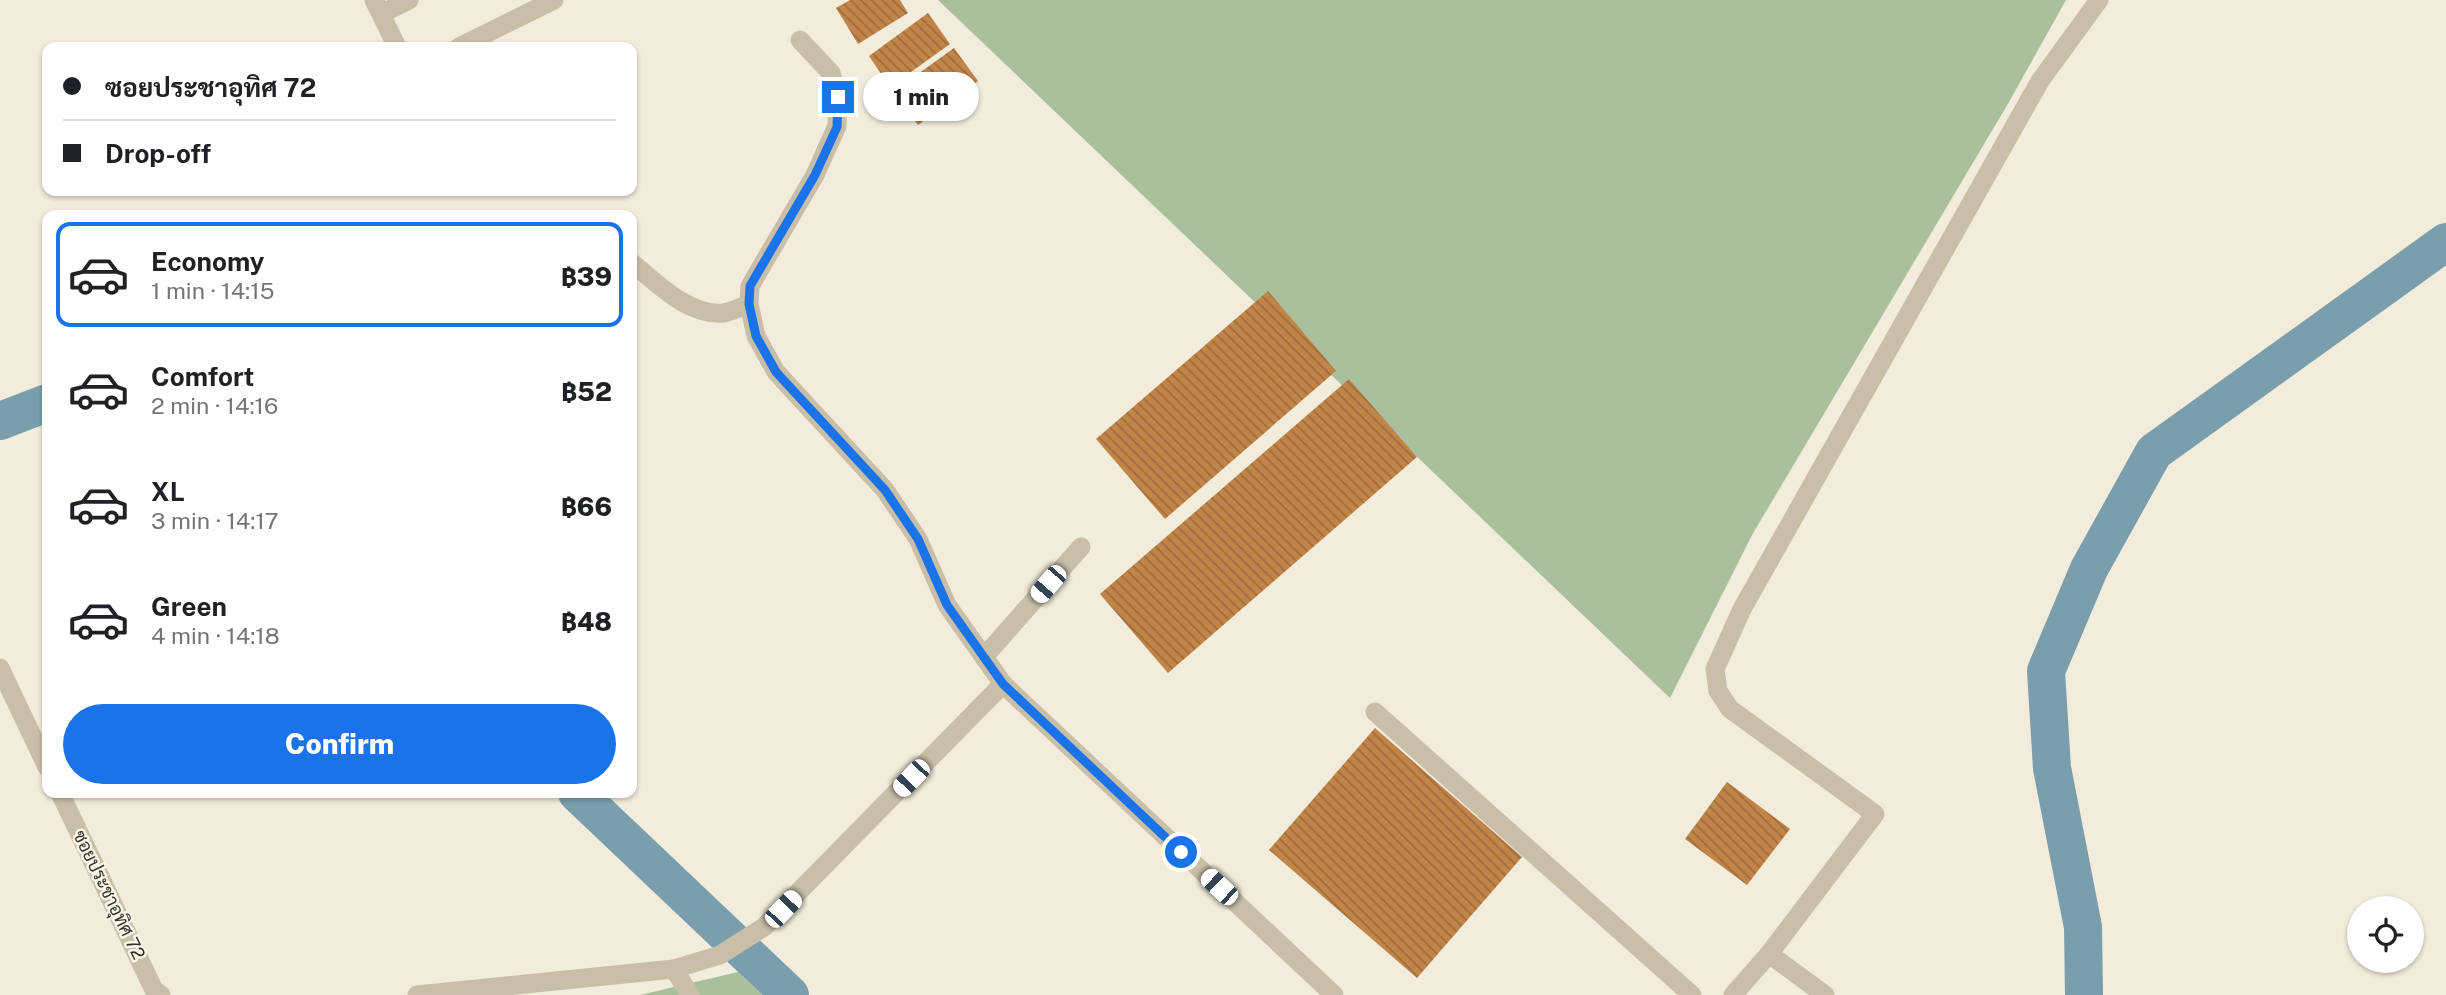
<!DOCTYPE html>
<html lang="en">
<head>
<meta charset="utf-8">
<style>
  body { margin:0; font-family:"Public Sans",Sarabun,sans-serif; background:#f6f6f6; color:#202124; height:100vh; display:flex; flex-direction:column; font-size:26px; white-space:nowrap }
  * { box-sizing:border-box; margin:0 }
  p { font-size:23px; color:#757577 }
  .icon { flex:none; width:38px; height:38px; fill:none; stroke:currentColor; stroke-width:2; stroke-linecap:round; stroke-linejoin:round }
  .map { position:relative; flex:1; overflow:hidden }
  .details { position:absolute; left:42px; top:210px; width:595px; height:588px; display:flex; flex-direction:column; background:#fff; border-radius:14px; box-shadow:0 2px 5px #0004 }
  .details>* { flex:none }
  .banner { position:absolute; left:42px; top:42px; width:595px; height:154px; border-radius:14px; box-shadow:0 2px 5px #0004; display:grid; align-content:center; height:154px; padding:0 21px; background:#fff }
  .buttons { position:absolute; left:2347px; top:896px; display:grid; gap:14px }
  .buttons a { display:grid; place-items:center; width:77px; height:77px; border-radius:50%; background:#fff; box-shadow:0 2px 5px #0004; font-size:35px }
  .end { position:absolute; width:32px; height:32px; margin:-16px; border:9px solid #1a73e8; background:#fff; box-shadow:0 0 0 4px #fff }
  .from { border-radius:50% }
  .bubble { position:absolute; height:49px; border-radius:24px; background:#fff; box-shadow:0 2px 5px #0004; font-size:23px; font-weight:800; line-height:49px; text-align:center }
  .car { position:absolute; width:21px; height:42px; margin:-21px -10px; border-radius:9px; box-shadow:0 0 5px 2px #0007; background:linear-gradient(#fff 24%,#345 0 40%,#fff 0 76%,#345 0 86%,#fff 0) }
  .banner b { display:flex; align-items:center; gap:24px; height:66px; font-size:26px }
  .banner b+b { border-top:2px solid #e0e0e0 }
  .banner i { width:18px; height:18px; background:#202124 }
  ul { padding:12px 0 0; list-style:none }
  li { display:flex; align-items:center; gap:21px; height:105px; margin:0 14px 10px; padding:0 7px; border:4px solid transparent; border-radius:14px }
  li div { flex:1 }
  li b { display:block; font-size:26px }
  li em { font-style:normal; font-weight:800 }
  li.selected { border-color:#1a73e8 }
  li>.icon { width:63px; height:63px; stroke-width:1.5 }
  .primary-button { display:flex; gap:14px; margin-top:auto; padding:14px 21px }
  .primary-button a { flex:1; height:80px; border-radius:42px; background:#1a73e8; color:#fff; font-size:28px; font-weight:800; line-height:80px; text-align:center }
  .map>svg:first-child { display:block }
  .green { fill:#aabf9c }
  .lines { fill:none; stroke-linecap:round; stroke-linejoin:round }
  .canal { stroke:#7b9ead; stroke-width:38 }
  .building { fill:url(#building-back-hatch) }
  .service { stroke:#c9bfa8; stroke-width:19 }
  .minor { stroke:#c9bfa8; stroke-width:19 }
  .route { stroke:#1a73e8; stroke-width:9 }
  .labels { text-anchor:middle; stroke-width:5; stroke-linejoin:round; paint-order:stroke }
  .street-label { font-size:18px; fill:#353028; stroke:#f9f5e7 }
</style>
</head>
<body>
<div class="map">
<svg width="2446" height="995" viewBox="0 0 2446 995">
  <defs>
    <pattern id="building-back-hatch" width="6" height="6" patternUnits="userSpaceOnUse" patternTransform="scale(1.75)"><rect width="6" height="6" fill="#c28548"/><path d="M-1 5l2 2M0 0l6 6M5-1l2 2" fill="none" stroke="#9e6d3c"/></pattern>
  </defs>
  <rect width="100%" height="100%" fill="#f1ecdb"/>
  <g class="green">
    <path d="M938,0H2066L2009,102L1752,535L1670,698Z"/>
    <path d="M738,972L762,995H640Z"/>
  </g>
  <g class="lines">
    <g class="canal">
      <path d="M0,421L47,403"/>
      <path d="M577,793L790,995"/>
      <path d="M2084,995L2083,927L2052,768L2046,671L2089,569L2154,452L2446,242"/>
    </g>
  </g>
  <g class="building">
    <path d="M850,0H900L908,13L858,44L836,8Z"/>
    <path d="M928,13L950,44L890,87L869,56Z"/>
    <path d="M954,48L978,81L918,125L893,92Z"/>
    <path d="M1268,291L1336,371L1165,519L1096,439Z"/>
    <path d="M1349,379L1417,457L1168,673L1100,594Z"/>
    <path d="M1375,728L1522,857L1417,978L1269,850Z"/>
    <path d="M1727,782L1790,829L1747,885L1685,839Z"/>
  </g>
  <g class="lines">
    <g class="service">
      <path d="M800,40L831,73L838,97L837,126L815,175L750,286L749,304L756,336L776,372L885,490L918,539L947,605L1003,684"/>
      <path d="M632,263C657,283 688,316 723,313C731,312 741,307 749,304"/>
      <path d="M984,657L1081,547"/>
      <path d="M1375,712L1692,995"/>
      <path d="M674,969L690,995"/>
    </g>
    <g class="minor">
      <path d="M374,0L397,47"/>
      <path d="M381,14L409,0"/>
      <path d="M459,47L554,0"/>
      <path d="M0,668L47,767"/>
      <path d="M60,793L154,990L161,995"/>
      <path d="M1769,954L1875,814L1730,709L1718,691L1715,669L1742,609L2040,81L2099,0"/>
      <path d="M417,995L674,969L720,955L764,927L1003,684L1334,995"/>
      <path d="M1733,995L1769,954L1825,995"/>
    </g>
  </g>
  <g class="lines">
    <path class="route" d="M838,97L837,127L815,175L750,286L749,304L756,336L776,372L885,490L918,539L947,605L1003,684L1181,852"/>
  </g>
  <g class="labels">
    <g class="street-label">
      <text transform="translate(109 895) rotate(64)" y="6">ซอยประชาอุทิศ 72</text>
    </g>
  </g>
</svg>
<div class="buttons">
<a><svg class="icon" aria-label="locate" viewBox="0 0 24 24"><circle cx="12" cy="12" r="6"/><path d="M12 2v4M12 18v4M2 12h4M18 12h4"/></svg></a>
</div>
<i class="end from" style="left:1181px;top:852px"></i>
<i class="end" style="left:838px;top:97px"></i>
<div class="bubble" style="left:863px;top:72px;width:116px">1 min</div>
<i class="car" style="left:1048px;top:584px;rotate:221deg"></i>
<i class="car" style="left:911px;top:778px;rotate:224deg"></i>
<i class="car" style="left:1219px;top:887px;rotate:313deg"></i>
<i class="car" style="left:783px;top:909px;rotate:44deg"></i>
<div class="banner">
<b><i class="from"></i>ซอยประชาอุทิศ 72</b>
<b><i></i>Drop-off</b>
</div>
<section class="details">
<ul>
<li class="selected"><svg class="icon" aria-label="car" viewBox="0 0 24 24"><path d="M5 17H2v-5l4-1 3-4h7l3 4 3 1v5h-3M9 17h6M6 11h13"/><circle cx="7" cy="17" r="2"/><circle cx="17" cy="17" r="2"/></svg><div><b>Economy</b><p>1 min · 14:15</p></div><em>฿39</em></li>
<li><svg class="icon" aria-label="car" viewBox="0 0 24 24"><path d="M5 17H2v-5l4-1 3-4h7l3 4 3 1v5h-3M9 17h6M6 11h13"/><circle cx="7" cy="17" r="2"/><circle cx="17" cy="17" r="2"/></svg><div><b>Comfort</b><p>2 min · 14:16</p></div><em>฿52</em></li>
<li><svg class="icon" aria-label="car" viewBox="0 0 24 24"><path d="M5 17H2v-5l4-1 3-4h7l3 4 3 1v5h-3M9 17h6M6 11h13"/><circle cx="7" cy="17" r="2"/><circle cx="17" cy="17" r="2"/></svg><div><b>XL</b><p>3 min · 14:17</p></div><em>฿66</em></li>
<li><svg class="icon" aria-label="car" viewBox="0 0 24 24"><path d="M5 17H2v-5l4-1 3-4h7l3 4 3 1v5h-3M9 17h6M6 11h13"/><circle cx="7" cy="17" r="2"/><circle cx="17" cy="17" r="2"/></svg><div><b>Green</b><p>4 min · 14:18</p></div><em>฿48</em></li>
</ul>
<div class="primary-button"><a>Confirm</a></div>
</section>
</div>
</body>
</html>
